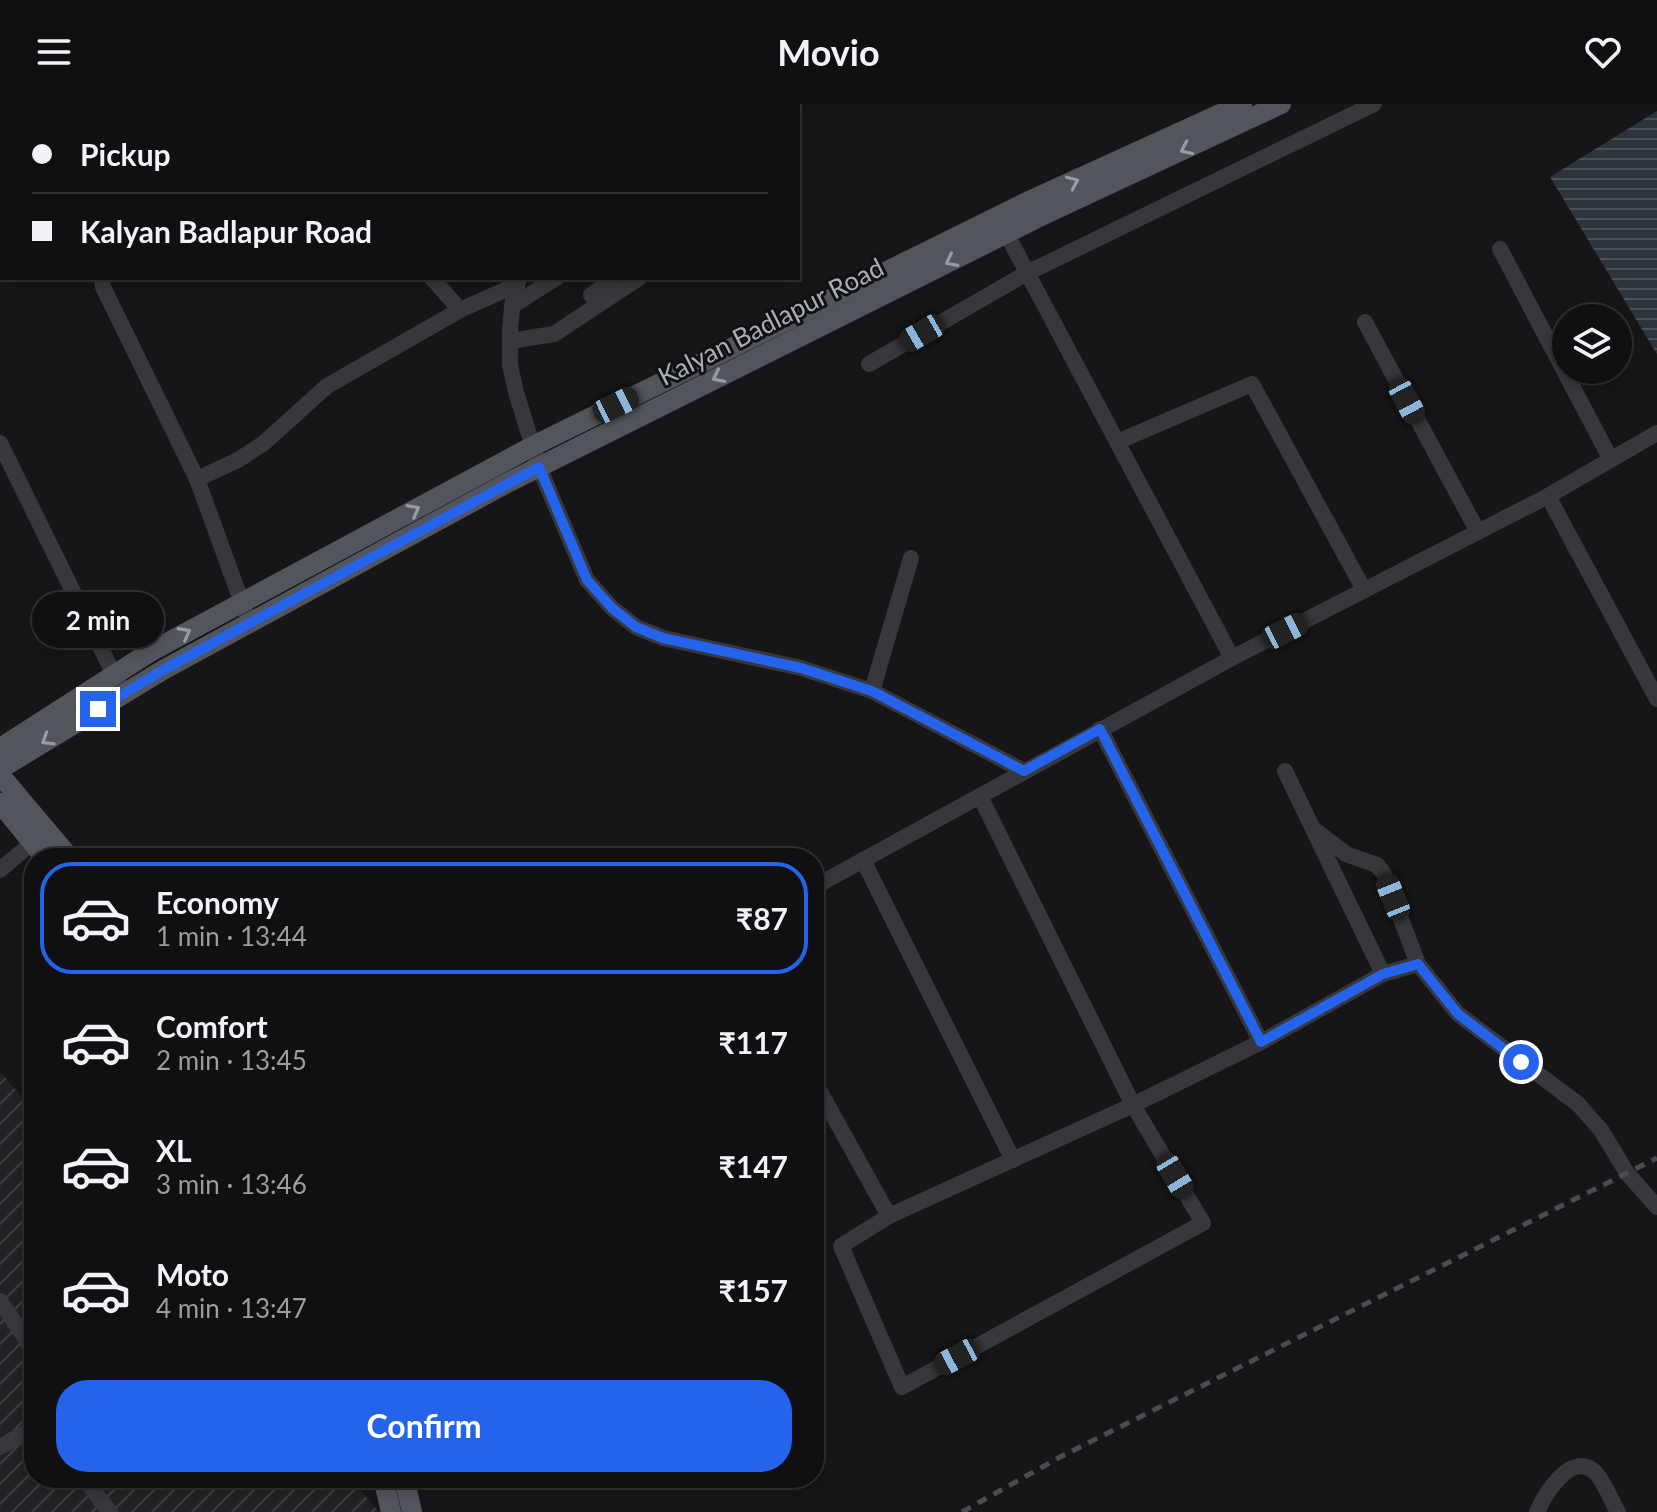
<!DOCTYPE html>
<html lang="en">
<head>
<meta charset="utf-8">
<style>
  body { margin:0; font-family:Lato,sans-serif; background:#1e1e20; color:#f1f3f6; height:100vh; display:flex; flex-direction:column; font-size:30px; white-space:nowrap }
  * { box-sizing:border-box; margin:0 }
  p { font-size:26px; color:#9c9d9f }
  .icon { flex:none; width:44px; height:44px; fill:none; stroke:currentColor; stroke-width:2; stroke-linecap:round; stroke-linejoin:round }
  .map { position:relative; flex:1; overflow:hidden }
  .panel { position:absolute; left:24px; top:744px; width:800px; height:640px; display:flex; flex-direction:column; background:#101012; border-radius:32px; box-shadow:0 4px 12px #0003,0 0 0 2px #303032 }
  .panel>* { flex:none }
  .top-card { position:absolute; left:0px; top:0px; width:800px; height:176px; box-shadow:0 4px 12px #0003,0 0 0 2px #303032; display:grid; align-content:center; height:176px; padding:0 32px; background:#101012 }
  .fabs { position:absolute; left:1552px; top:200px; display:grid; gap:16px }
  .fabs a { display:grid; place-items:center; width:80px; height:80px; border-radius:50%; background:#101012; box-shadow:0 4px 12px #0003,0 0 0 2px #303032; font-size:40px }
  .end { position:absolute; width:36px; height:36px; margin:-18px; border:10px solid #2563eb; background:#fff; box-shadow:0 0 0 4px #fff }
  .from { border-radius:50% }
  .bubble { position:absolute; height:56px; border-radius:28px; background:#101012; box-shadow:0 4px 12px #0003,0 0 0 2px #303032; font-size:26px; font-weight:700; line-height:56px; text-align:center }
  .car { position:absolute; width:24px; height:48px; margin:-24px -12px; border-radius:10px; box-shadow:0 0 6px 2px #0007; background:linear-gradient(#222 24%,#8ab4d8 0 40%,#222 0 76%,#8ab4d8 0 86%,#222 0) }
  .top-card b { display:flex; align-items:center; gap:28px; height:76px; font-size:30px }
  .top-card b+b { border-top:2px solid #303032 }
  .top-card i { width:20px; height:20px; background:#f1f3f6 }
  ul { padding:14px 0 0; list-style:none }
  li { display:flex; align-items:center; gap:24px; height:112px; margin:0 16px 12px; padding:0 16px; border:4px solid transparent; border-radius:32px }
  li div { flex:1 }
  li b { display:block; font-size:30px }
  li em { font-style:normal; font-weight:700 }
  li.selected { border-color:#2563eb }
  li>.icon { width:72px; height:72px; stroke-width:1.5 }
  .cta { display:flex; gap:16px; margin-top:auto; padding:16px 32px }
  .cta a { flex:1; height:92px; border-radius:32px; background:#2563eb; color:#fff; font-size:32px; font-weight:700; line-height:92px; text-align:center }
  header { display:flex; justify-content:space-between; align-items:center; height:104px; padding:0 32px; background:#101012; font-size:36px; font-weight:700 }
  .map>svg:first-child { display:block }
  .industrial { fill:url(#industrial-furrows) }
  .water { fill:url(#water-rules) }
  .lines { fill:none; stroke-linecap:round; stroke-linejoin:round }
  .minor { stroke:#37383d; stroke-width:16 }
  .major { stroke:#53555c; stroke-width:20 }
  .rail { stroke:#4a4c52; stroke-width:5; stroke-dasharray:10 8; stroke-linecap:butt }
  .oneway { stroke:#979ba6 }
  .route { stroke:#2563eb; stroke-width:10 }
  .labels { text-anchor:middle; stroke-width:6; stroke-linejoin:round; paint-order:stroke }
  .street-label { font-size:26px; fill:#a8adb8; stroke:#111113 }
</style>
</head>
<body>
<header><svg class="icon" aria-label="menu" viewBox="0 0 24 24"><path d="M4 6h16M4 12h16M4 18h16"/></svg>Movio<svg class="icon" aria-label="heart" viewBox="0 0 24 24"><path d="M12 20l-8-8c-3-5 5-10 8-4 3-6 11-1 8 4z"/></svg></header>
<div class="map">
<svg width="1657" height="1408" viewBox="0 0 1657 1408">
  <defs>
    <pattern id="industrial-furrows" width="10" height="10" patternUnits="userSpaceOnUse" patternTransform="scale(2)"><rect width="10" height="10" fill="#222225"/><path d="M-1 1l2-2M0 10L10 0M9 11l2-2" fill="none" stroke="#3f3f43"/></pattern>
    <pattern id="water-rules" width="6" height="5" patternUnits="userSpaceOnUse" patternTransform="scale(2)"><rect width="6" height="5" fill="#2c353c"/><path d="M0 2.5h6" fill="none" stroke="#485056"/></pattern>
  </defs>
  <rect width="100%" height="100%" fill="#161618"/>
  <path class="industrial" d="M0,968L34,1007V1374H350L379,1408H0Z"/>
  <path class="water" d="M1657,7V250L1550,73Z"/>
  <g class="lines">
    <g class="minor">
      <path d="M744,0L745,2"/>
      <path d="M577,2V0"/>
      <path d="M1006,129L1232,554"/>
      <path d="M1500,145L1610,354"/>
      <path d="M102,174L103,183L197,375L246,510"/>
      <path d="M432,174L460,206"/>
      <path d="M519,174L512,202L510,228V261L516,288L539,363L587,476L612,504L636,523L663,534L801,564L872,587L1024,667"/>
      <path d="M591,191L615,174"/>
      <path d="M512,202L556,174"/>
      <path d="M1365,218L1478,428"/>
      <path d="M510,237L554,230L639,174"/>
      <path d="M869,260L1027,169L1374,0"/>
      <path d="M1117,338L1252,280L1364,486"/>
      <path d="M0,339L119,581"/>
      <path d="M197,375L238,356L264,339L327,282L460,206L516,181"/>
      <path d="M1548,392L1657,595"/>
      <path d="M872,587L911,454"/>
      <path d="M1100,625L1261,938"/>
      <path d="M1285,667L1383,870"/>
      <path d="M980,692L1133,1001L1203,1119L902,1283L841,1142L889,1112L1133,1001L1261,938L1383,870L1418,860L1458,910L1578,1000L1601,1026L1627,1069L1657,1103"/>
      <path d="M1315,726L1346,750L1377,761L1384,770L1418,860"/>
      <path d="M863,756L1013,1056"/>
      <path d="M0,766L32,739"/>
      <path d="M814,783L1232,554L1548,392L1657,329"/>
      <path d="M814,977L889,1112"/>
      <path d="M0,1197L34,1247"/>
      <path d="M0,1343L34,1324"/>
      <path d="M83,1374L110,1408"/>
      <path d="M1537,1408C1545,1390 1572,1345 1596,1369C1605,1379 1611,1396 1618,1408"/>
    </g>
    <g class="major">
      <path d="M0,644L150,548L533,342L1031,96L1242,0"/>
      <path d="M0,665L163,566L507,379L1037,114L1281,0"/>
      <path d="M0,671L70,754"/>
      <path d="M0,699L45,754"/>
      <path d="M383,1374L391,1408"/>
      <path d="M404,1374L412,1408"/>
    </g>
    <path class="rail" d="M962,1408L1060,1353L1657,1054"/>
  </g>
  <defs><path id="oneway-chevron" d="M-2-3.5L2.5 0L-2 3.5" fill="none" stroke-width="1.6" stroke-linecap="round" stroke-linejoin="round" transform="scale(2)"/></defs>
  <g class="oneway">
    <use href="#oneway-chevron" transform="translate(1186 45) rotate(155)"/>
    <use href="#oneway-chevron" transform="translate(1073 78) rotate(-24)"/>
    <use href="#oneway-chevron" transform="translate(951 157) rotate(153)"/>
    <use href="#oneway-chevron" transform="translate(718 273) rotate(153)"/>
    <use href="#oneway-chevron" transform="translate(414 406) rotate(-28)"/>
    <use href="#oneway-chevron" transform="translate(185 529) rotate(-28)"/>
    <use href="#oneway-chevron" transform="translate(47 636) rotate(148)"/>
  </g>
  <g class="lines">
    <path class="route" d="M98,605L163,566L539,363L587,476L612,504L636,523L663,534L801,564L872,587L1024,667L1100,625L1261,938L1383,870L1418,860L1458,910L1521,958"/>
  </g>
  <g class="labels">
    <g class="street-label">
      <text transform="translate(771 218) rotate(-27)" y="9">Kalyan Badlapur Road</text>
    </g>
  </g>
</svg>
<div class="fabs">
<a><svg class="icon" aria-label="layers" viewBox="0 0 24 24"><path d="M12 4l9 5-9 5-9-5zM3 14l9 5 9-5"/></svg></a>
</div>
<i class="end from" style="left:1521px;top:958px"></i>
<i class="end" style="left:98px;top:605px"></i>
<div class="bubble" style="left:32px;top:488px;width:132px">2 min</div>
<i class="car" style="left:922px;top:229px;rotate:240deg"></i>
<i class="car" style="left:1407px;top:297px;rotate:152deg"></i>
<i class="car" style="left:616px;top:301px;rotate:64deg"></i>
<i class="car" style="left:1285px;top:527px;rotate:63deg"></i>
<i class="car" style="left:1393px;top:793px;rotate:338deg"></i>
<i class="car" style="left:1175px;top:1072px;rotate:149deg"></i>
<i class="car" style="left:957px;top:1253px;rotate:242deg"></i>
<div class="top-card">
<b><i class="from"></i>Pickup</b>
<b><i></i>Kalyan Badlapur Road</b>
</div>
<section class="panel">
<ul>
<li class="selected"><svg class="icon" aria-label="car" viewBox="0 0 24 24"><path d="M5 17H2v-5l4-1 3-4h7l3 4 3 1v5h-3M9 17h6M6 11h13"/><circle cx="7" cy="17" r="2"/><circle cx="17" cy="17" r="2"/></svg><div><b>Economy</b><p>1 min · 13:44</p></div><em>₹87</em></li>
<li><svg class="icon" aria-label="car" viewBox="0 0 24 24"><path d="M5 17H2v-5l4-1 3-4h7l3 4 3 1v5h-3M9 17h6M6 11h13"/><circle cx="7" cy="17" r="2"/><circle cx="17" cy="17" r="2"/></svg><div><b>Comfort</b><p>2 min · 13:45</p></div><em>₹117</em></li>
<li><svg class="icon" aria-label="car" viewBox="0 0 24 24"><path d="M5 17H2v-5l4-1 3-4h7l3 4 3 1v5h-3M9 17h6M6 11h13"/><circle cx="7" cy="17" r="2"/><circle cx="17" cy="17" r="2"/></svg><div><b>XL</b><p>3 min · 13:46</p></div><em>₹147</em></li>
<li><svg class="icon" aria-label="car" viewBox="0 0 24 24"><path d="M5 17H2v-5l4-1 3-4h7l3 4 3 1v5h-3M9 17h6M6 11h13"/><circle cx="7" cy="17" r="2"/><circle cx="17" cy="17" r="2"/></svg><div><b>Moto</b><p>4 min · 13:47</p></div><em>₹157</em></li>
</ul>
<div class="cta"><a>Confirm</a></div>
</section>
</div>
</body>
</html>
